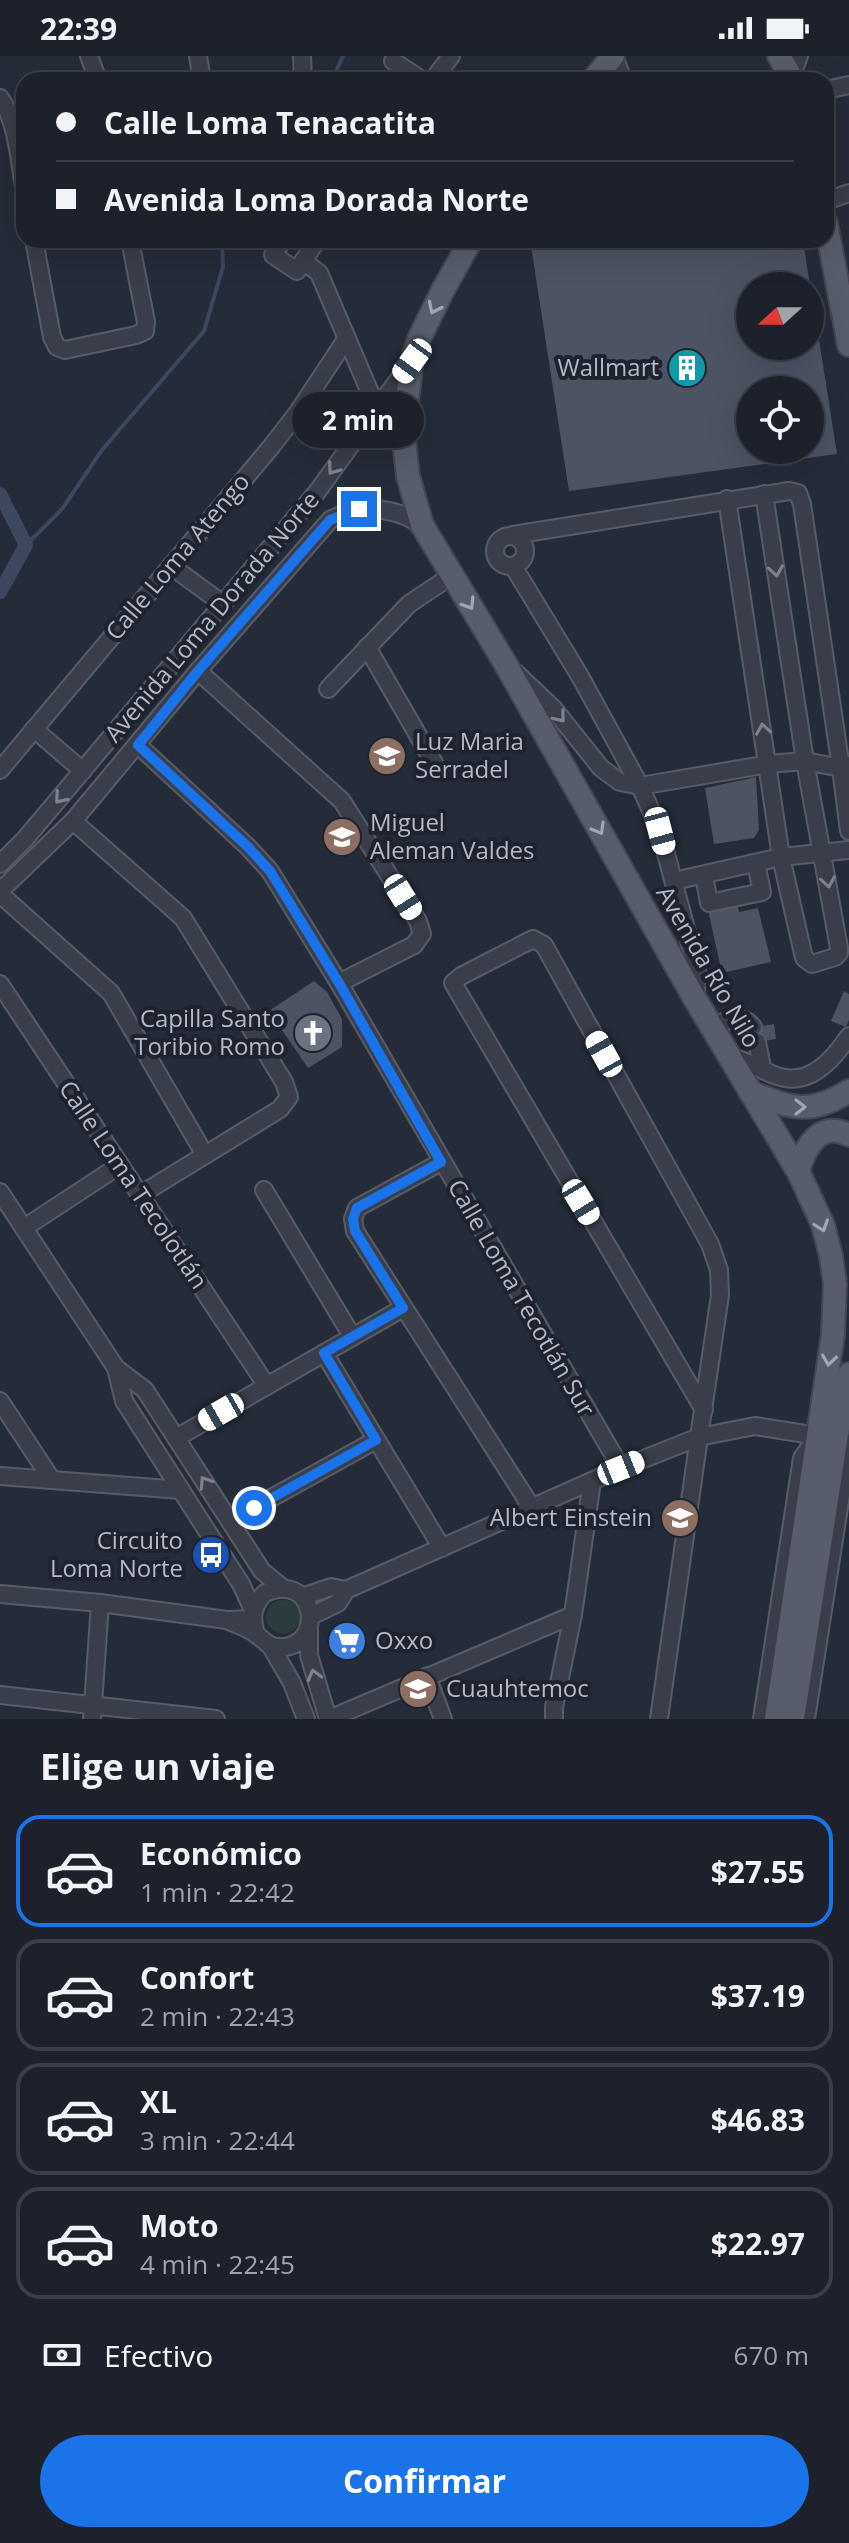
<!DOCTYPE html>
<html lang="es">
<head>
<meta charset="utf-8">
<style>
  body { margin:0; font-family:"Open Sans",sans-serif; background:#292e37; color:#f1f3f6; height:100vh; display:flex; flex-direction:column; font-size:30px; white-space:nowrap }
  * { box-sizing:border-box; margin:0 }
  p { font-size:26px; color:#a0a3a9 }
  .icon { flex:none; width:44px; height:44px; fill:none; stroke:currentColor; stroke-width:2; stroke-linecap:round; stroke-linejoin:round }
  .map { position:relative; height:1663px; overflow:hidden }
  .details { display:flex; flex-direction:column; background:#1c212b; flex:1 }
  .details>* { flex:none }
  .hud { position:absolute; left:16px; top:16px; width:818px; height:176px; border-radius:24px; box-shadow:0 8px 32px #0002,0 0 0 2px #3a3e47; display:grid; align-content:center; height:176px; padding:0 40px; background:#1c212b }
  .needle { width:52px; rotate:249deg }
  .buttons { position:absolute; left:736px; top:216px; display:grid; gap:16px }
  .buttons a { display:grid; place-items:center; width:88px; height:88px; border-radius:50%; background:#1c212b; box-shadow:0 8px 32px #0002,0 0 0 2px #3a3e47; font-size:40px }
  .end { position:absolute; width:36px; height:36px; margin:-18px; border:10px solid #1a73e8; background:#fff; box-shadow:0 0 0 4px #fff }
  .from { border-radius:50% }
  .bubble { position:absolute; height:56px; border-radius:28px; background:#1c212b; box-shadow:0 8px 32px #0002,0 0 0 2px #3a3e47; font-size:26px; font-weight:700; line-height:56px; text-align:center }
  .car { position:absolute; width:24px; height:48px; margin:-24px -12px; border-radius:10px; box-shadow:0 0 6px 2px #0007; background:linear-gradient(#fff 24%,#345 0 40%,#fff 0 76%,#345 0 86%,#fff 0) }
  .hud b { display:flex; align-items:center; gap:28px; height:76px; font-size:30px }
  .hud b+b { border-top:2px solid #3a3e47 }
  .hud i { width:20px; height:20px; background:#f1f3f6 }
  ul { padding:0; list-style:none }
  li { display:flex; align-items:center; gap:24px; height:112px; margin:0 16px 12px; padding:0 24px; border:4px solid #3a3e47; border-radius:24px }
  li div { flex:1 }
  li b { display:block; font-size:30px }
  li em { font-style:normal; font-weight:700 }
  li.on { border-color:#1a73e8 }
  li>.icon { width:72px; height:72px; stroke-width:1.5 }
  h2 { padding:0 40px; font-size:36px; line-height:96px }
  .pay { display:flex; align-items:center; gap:20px; height:88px; padding:0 40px; font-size:30px }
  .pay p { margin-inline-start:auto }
  .cta { display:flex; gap:16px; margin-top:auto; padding:16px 40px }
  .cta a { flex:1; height:92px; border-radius:48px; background:#1a73e8; color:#fff; font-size:32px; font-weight:700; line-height:92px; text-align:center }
  .status { display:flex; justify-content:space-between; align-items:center; height:56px; padding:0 40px; background:#1c212b; direction:ltr }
  .status svg { height:22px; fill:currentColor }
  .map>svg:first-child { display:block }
  .green { fill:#2b3c3e }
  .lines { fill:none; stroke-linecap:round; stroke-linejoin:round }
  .stream { stroke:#3d4860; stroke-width:4 }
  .canal { stroke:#3d4860; stroke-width:14 }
  .building { fill:#4c5363; fill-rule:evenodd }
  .minor-casing { stroke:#575c68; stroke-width:20 }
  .major-casing { stroke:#424753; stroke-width:26 }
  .minor { stroke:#393e4a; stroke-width:16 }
  .major { stroke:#575d6a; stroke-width:22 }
  .oneway { stroke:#a1a7b3 }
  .oneway2 { stroke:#7d828e }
  .route { stroke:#1a73e8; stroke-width:10 }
  .labels { text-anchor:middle; stroke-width:8; stroke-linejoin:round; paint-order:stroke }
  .poi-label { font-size:24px; fill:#b4b9c5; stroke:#1e232f; text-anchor:end }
  .street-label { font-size:24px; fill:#b4b9c5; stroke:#1e232f }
</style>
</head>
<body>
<div class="status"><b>22:39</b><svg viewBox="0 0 49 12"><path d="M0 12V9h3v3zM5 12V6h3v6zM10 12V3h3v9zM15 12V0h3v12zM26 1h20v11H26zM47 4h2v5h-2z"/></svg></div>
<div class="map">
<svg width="849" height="1663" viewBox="0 0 849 1663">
  <rect width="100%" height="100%" fill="#252c39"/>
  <circle class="green" cx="283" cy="1561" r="17"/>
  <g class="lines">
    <g class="stream">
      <path d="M332,24L343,0"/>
      <path d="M26,489L62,453L102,394L204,275L223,211L222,184"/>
    </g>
    <path class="canal" d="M0,438L26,489L0,536"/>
  </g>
  <g class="building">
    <path d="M573,184H803L810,230H750V290H810L812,239L837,398L569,435L531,190ZM750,334H810V394H750Z"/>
    <path d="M756,721L759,774L754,782L714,788L705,732Z"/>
    <path d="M737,847L739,856L758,852L771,906L722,917L708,854Z"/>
    <path d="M314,925L327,936L342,963V991L308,1012L269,955Z"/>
    <path d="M844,935L849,938V964L846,971L831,965Z"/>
    <path d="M774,968L776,983L746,988L743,973Z"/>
  </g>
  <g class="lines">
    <g class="minor-casing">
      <g id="minor">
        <path d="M89,0L98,24"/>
        <path d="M198,0L202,24"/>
        <path d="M302,0L303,24"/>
        <path d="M614,0L623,24"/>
        <path d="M393,5L422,24"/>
        <path d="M793,16L799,0"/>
        <path d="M433,24L451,0"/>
        <path d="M826,34L849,29"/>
        <path d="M0,42C17,65 19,103 24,130"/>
        <path d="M826,145L849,137"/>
        <path d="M34,184L52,281L57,291L65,294L136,279L145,275L146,266L130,184"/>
        <path d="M283,184L273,199L297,215L317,184"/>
        <path d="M303,205L319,217L377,353"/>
        <path d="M727,443L781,801L804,902L812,908L835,901L839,897V892L805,705L764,438"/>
        <path d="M513,479L789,435L798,437L802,448L841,712L805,705L769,708L640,730L581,622L513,510"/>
        <circle cx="510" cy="495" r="15"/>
        <path d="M171,510L223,548"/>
        <path d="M367,591L437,712"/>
        <path d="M198,615L342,745L418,865L422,878L414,889L339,927"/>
        <path d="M515,616L553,652L601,712L620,726L640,730L660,775L698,918L695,943"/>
        <path d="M328,633L409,548L451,520"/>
        <path d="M34,673L83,715"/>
        <path d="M138,689L248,791L270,815L339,927L621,1412"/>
        <path d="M849,709L841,712L849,775"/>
        <path d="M0,714L271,391L298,356L347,282"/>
        <path d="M73,765L183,862L284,1026L289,1041L280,1053L140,1139"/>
        <path d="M0,808L25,783L317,436L411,306"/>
        <path d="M704,819L709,847L762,836L756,807"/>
        <path d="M674,825L781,801L849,794"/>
        <path d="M0,835L73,765L198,615L330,464C361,448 392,450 422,469"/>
        <path d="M0,838L111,937L205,1099"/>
        <path d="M0,928L267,1330"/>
        <path d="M711,970C726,966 742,956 753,971"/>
        <path d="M757,986L762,1011"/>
        <path d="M730,1001C751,1005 759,1014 777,1020C809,1031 832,1005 849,980"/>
        <path d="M441,1106L357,1152L353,1163L355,1175L532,1452"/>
        <path d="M264,1134L352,1280"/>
        <path d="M0,1136L116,1312L124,1345L241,1528L253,1554"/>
        <path d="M24,1172L120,1109"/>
        <path d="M324,1297L442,1492"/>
        <path d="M116,1312L145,1334L262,1515L284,1533"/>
        <path d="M0,1345L52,1424"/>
        <path d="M176,1382L403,1252"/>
        <path d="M0,1420L181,1434"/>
        <path d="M230,1465L376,1384"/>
        <path d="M0,1538L100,1547L227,1564L252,1563"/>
        <path d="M302,1541L331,1531L346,1534"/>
        <path d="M311,1560L338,1547L346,1534L621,1412L699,1381L755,1370L818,1380L802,1402L762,1663"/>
        <path d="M229,1565C238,1569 250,1573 257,1579C264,1584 268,1591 278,1591C326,1594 318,1514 265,1537C252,1550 251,1561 256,1578"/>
        <path d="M309,1573V1599L328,1663"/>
        <path d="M270,1589L292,1627L306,1663"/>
        <path d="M427,1620L443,1663"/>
        <path d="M0,1639L216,1663"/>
        <path d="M92,1663L100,1547"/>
        <path d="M329,1663L573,1559"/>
        <path d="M554,1663V1651L573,1559L592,1425"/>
        <path d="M659,1663L699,1381L720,1239L719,1214L710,1188L544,889L533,883L461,920L453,927L704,1354"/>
        <path d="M806,1663L849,1387"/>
      </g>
    </g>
    <g class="major-casing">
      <g id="major">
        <path d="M779,0L793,24"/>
        <path d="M593,24L613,0"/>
        <path d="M826,167L849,289"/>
        <path d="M471,184L443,234L419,283L412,305L403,375L408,420L422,469L505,607L695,943L798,1115L823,1169L831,1200L835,1228L833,1278L776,1663"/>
        <path d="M750,1036C790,1052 810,1060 849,1035"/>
        <path d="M798,1115C805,1091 820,1064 849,1079"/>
        <path d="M793,1663L845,1327L849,1318"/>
      </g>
    </g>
    <use href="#minor" class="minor"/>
    <use href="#major" class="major"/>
  </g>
  <defs><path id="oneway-chevron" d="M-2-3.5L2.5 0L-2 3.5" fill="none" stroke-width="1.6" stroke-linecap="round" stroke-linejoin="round" transform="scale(2)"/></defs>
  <g class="oneway">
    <use href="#oneway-chevron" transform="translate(434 252) rotate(116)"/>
    <use href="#oneway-chevron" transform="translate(469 548) rotate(58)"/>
    <use href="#oneway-chevron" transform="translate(599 773) rotate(60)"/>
    <use href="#oneway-chevron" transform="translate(800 1051)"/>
    <use href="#oneway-chevron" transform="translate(822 1170) rotate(71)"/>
    <use href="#oneway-chevron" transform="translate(829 1304) rotate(98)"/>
  </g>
  <g class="oneway2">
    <use href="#oneway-chevron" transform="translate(333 413) rotate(126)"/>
    <use href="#oneway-chevron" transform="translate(776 515) rotate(81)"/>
    <use href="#oneway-chevron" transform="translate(560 661) rotate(51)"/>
    <use href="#oneway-chevron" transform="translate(763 673) rotate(-99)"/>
    <use href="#oneway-chevron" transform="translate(60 742) rotate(130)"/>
    <use href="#oneway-chevron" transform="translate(828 826) rotate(81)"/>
    <use href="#oneway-chevron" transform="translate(205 1426) rotate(-123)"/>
    <use href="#oneway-chevron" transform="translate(314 1619) rotate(-105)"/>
  </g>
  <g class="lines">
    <path class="route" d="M254,1452L376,1384L324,1297L403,1252L355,1175L353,1163L357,1152L441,1106L339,927L270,815L248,791L138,689L198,615L330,464L359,453"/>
  </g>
  <defs>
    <g id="building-disc" transform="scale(2)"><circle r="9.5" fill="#0f9aa8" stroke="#1e232f"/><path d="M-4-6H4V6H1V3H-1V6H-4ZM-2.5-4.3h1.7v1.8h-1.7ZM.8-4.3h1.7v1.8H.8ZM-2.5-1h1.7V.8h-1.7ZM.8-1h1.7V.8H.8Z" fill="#fff"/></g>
    <g id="school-disc" transform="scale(2)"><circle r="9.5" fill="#8d6e63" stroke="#1e232f"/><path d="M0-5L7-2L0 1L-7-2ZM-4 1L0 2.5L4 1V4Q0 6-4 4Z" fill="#fff"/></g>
    <g id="church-disc" transform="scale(2)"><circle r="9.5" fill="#6b7280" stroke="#1e232f"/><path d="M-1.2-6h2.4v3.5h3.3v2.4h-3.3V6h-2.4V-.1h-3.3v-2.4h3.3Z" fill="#fff"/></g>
    <g id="bus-disc" transform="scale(2)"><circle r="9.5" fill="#1a4fb4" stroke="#1e232f"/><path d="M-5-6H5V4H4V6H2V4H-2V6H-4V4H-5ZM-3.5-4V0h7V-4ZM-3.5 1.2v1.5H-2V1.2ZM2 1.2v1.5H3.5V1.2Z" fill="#fff"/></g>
    <g id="supermarket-disc" transform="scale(2)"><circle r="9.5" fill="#3f7fe0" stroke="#1e232f"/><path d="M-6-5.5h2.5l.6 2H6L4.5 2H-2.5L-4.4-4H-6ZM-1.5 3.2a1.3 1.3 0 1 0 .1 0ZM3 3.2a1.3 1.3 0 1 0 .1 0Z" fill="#fff"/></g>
  </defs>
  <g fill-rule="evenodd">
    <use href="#building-disc" x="687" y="312"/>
    <use href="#school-disc" x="387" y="700"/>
    <use href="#school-disc" x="342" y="781"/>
    <use href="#church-disc" x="313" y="977"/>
    <use href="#school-disc" x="680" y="1462"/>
    <use href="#bus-disc" x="211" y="1499"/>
    <use href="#supermarket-disc" x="347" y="1585"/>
    <use href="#school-disc" x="418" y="1633"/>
  </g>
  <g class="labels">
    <g class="poi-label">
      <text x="659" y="320">Wallmart</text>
      <text x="415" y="694" text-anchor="start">Luz Maria<tspan x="415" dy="28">Serradel</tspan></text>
      <text x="370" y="775" text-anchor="start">Miguel<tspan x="370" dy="28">Aleman Valdes</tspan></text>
      <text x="285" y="971">Capilla Santo<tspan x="285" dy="28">Toribio Romo</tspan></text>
      <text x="652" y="1470">Albert Einstein</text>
      <text x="183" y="1493">Circuito<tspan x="183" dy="28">Loma Norte</tspan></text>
      <text x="375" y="1593" text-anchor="start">Oxxo</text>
      <text x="446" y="1641" text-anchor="start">Cuauhtemoc</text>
    </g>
    <g class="street-label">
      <text transform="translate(178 501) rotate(-50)" y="8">Calle Loma Atengo</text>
      <text transform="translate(212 561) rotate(-50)" y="8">Avenida Loma Dorada Norte</text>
      <text transform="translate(708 911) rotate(60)" y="8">Avenida Río Nilo</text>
      <text transform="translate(133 1129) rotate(56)" y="8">Calle Loma Tecolotlán</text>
      <text transform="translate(521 1242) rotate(60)" y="8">Calle Loma Tecotlán Sur</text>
    </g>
  </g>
</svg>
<div class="buttons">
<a><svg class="needle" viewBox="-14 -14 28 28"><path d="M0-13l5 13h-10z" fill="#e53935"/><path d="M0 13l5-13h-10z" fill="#a0a3a9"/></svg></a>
<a><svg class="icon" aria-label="locate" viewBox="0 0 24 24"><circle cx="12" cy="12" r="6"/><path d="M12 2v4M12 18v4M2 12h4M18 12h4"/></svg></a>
</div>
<i class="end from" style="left:254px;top:1452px"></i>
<i class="end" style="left:359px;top:453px"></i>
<div class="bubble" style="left:292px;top:336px;width:132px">2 min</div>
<i class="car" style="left:412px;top:305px;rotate:216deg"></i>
<i class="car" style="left:660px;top:775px;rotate:165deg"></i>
<i class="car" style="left:403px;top:841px;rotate:148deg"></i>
<i class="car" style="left:604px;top:998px;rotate:331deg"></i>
<i class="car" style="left:581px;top:1146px;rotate:149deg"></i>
<i class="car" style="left:221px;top:1356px;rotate:240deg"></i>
<i class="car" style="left:621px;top:1412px;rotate:68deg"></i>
<div class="hud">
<b><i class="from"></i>Calle Loma Tenacatita</b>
<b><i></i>Avenida Loma Dorada Norte</b>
</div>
</div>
<section class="details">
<h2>Elige un viaje</h2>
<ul>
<li class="on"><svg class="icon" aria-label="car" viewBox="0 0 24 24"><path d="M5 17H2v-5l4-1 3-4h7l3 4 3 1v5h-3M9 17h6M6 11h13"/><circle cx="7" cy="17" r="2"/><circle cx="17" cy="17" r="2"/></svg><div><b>Económico</b><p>1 min · 22:42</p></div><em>$27.55</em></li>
<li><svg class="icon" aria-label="car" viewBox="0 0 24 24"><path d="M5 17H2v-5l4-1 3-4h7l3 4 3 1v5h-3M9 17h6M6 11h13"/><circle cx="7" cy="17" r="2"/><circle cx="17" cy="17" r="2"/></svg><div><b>Confort</b><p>2 min · 22:43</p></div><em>$37.19</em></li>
<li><svg class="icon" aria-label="car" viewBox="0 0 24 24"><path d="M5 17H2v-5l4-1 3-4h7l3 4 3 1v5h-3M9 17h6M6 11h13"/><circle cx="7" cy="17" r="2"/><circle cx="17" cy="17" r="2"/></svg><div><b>XL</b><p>3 min · 22:44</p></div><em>$46.83</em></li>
<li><svg class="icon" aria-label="car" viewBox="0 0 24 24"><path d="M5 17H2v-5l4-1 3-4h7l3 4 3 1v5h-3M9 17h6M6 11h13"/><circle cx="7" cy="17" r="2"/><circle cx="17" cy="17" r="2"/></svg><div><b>Moto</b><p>4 min · 22:45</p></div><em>$22.97</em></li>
</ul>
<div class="pay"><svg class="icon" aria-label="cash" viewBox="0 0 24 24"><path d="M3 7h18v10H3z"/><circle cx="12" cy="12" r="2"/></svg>Efectivo<p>670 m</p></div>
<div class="cta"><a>Confirmar</a></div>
</section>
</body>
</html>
